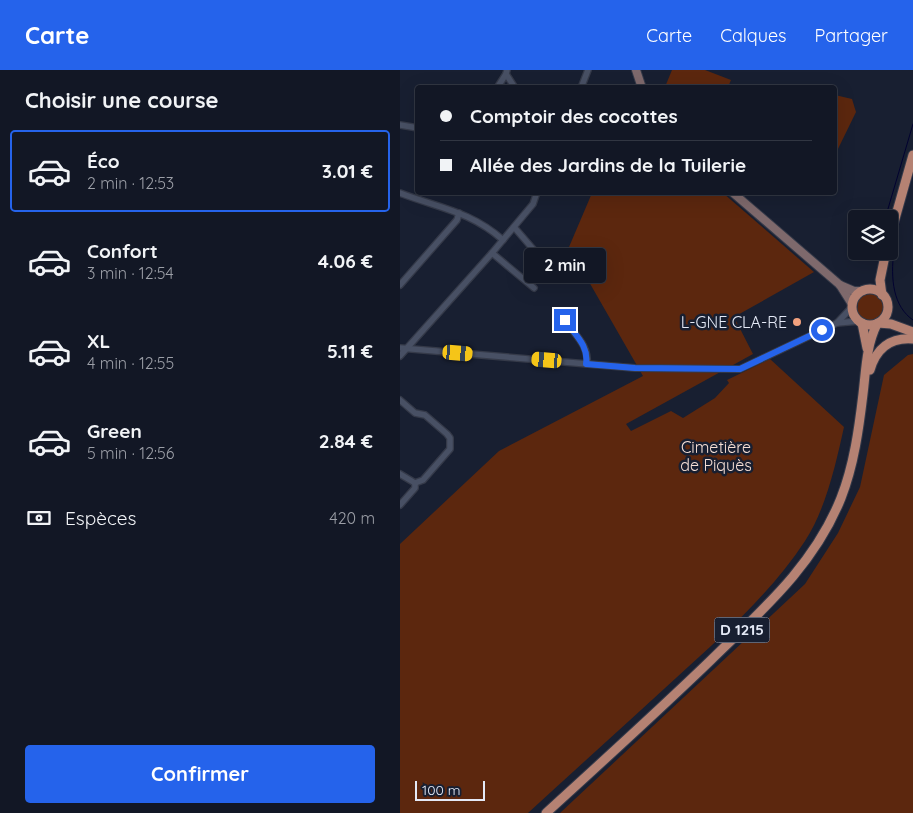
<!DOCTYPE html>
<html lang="fr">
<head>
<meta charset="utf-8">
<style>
  body { margin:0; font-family:Quicksand,sans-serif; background:#1b202d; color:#f1f3f6; height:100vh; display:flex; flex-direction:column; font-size:19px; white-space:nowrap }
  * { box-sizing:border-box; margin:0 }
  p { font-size:16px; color:#9c9fa7 }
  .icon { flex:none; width:28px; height:28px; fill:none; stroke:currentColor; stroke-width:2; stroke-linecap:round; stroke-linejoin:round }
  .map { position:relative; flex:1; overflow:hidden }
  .panel { display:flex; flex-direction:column; background:#121725; width:400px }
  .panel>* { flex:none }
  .hud { position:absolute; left:15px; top:15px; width:422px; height:110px; border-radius:5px; box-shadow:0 5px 20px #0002,0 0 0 1px #313642; display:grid; align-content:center; height:110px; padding:0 25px; background:#121725 }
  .tools { position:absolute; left:448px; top:140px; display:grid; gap:10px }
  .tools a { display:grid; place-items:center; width:50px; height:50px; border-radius:5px; background:#121725; box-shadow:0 5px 20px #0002,0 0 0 1px #313642; font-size:25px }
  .scale { position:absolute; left:15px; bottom:12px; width:70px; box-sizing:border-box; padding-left:5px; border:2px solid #e4e9f6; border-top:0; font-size:14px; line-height:18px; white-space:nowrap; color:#e4e9f6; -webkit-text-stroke:4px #181f31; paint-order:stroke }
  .end { position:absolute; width:22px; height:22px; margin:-11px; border:6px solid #2563eb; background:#fff; box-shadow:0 0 0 2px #fff }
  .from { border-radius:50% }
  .bubble { position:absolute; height:35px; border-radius:5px; background:#121725; box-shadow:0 5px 20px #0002,0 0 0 1px #313642; font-size:16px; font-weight:700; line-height:35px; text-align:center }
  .car { position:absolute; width:15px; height:30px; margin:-15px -8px; border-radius:6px; box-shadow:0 0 4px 1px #0007; background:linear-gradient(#f5c518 24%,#345 0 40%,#f5c518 0 76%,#345 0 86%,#f5c518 0) }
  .hud b { display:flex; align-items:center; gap:18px; height:48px; font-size:19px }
  .hud b+b { border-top:1px solid #313642 }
  .hud i { width:12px; height:12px; background:#f1f3f6 }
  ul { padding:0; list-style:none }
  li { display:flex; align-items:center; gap:15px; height:82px; margin:0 10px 8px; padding:0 15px; border:2px solid transparent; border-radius:5px }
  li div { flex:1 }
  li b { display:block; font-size:19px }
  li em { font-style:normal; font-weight:700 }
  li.selected { border-color:#2563eb }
  li>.icon { width:45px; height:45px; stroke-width:1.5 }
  h2 { padding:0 25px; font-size:22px; line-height:60px }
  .pay { display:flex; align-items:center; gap:12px; height:55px; padding:0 25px; font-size:19px }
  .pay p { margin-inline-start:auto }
  .primary-button { display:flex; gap:10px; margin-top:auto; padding:10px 25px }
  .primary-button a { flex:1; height:58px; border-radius:5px; background:#2563eb; color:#fff; font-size:20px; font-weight:700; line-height:58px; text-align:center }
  header { display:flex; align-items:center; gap:30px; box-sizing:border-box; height:70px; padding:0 25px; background:#2563eb; color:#fff }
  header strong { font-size:24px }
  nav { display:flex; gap:28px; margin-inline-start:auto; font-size:18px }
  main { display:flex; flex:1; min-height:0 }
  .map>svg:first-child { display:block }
  .green { fill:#5c270e }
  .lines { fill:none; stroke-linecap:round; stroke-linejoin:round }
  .stream { stroke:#020230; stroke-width:1 }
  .minor-casing { stroke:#353a49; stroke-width:8 }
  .secondary-casing { stroke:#353a49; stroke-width:10 }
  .primary-casing { stroke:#353a49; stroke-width:11 }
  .minor { stroke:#485064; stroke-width:5.5 }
  .secondary { stroke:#7e696c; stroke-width:8 }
  .primary { stroke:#b58273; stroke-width:9 }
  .route { stroke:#2563eb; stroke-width:6 }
  .poi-dot { fill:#f2a17e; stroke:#181f31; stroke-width:2 }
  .labels { text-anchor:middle; stroke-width:5; stroke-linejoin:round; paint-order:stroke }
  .shield { fill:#181f31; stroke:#a7acbb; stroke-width:1 }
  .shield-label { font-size:15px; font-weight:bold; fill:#e4e9f6 }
  .poi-label { font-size:16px; fill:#e4e9f6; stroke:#181f31; text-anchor:end }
  .park-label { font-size:16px; fill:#f6dfd5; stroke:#181f31 }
</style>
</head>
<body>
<header>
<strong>Carte</strong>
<nav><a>Carte</a><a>Calques</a><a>Partager</a></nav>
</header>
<main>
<section class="panel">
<h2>Choisir une course</h2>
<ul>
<li class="selected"><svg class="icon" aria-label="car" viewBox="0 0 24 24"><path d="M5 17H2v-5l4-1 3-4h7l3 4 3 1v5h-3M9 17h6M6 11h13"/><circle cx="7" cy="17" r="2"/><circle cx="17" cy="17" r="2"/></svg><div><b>Éco</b><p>2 min · 12:53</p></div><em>3.01 €</em></li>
<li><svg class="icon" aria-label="car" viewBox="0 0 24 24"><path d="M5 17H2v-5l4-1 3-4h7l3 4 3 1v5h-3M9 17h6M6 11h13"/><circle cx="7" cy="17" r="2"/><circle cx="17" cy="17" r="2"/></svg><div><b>Confort</b><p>3 min · 12:54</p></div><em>4.06 €</em></li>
<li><svg class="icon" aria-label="car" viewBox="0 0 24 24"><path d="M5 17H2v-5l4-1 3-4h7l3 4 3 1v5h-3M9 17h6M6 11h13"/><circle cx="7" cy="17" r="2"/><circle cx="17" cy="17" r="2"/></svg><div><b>XL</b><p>4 min · 12:55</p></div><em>5.11 €</em></li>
<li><svg class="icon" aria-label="car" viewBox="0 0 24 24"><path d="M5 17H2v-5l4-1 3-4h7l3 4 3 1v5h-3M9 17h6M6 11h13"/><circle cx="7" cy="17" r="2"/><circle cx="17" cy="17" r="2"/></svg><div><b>Green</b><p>5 min · 12:56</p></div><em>2.84 €</em></li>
</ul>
<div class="pay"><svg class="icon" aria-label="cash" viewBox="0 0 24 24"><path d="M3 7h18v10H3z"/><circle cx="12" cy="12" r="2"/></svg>Espèces<p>420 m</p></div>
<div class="primary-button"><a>Confirmer</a></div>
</section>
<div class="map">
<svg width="513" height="743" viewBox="0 0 513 743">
  <rect width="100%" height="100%" fill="#181f31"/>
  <g class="green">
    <path d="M272,0H305L331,10L328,17H265Z"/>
    <path d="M435,25L452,29L456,42L435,85Z"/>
    <path d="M192,123H323L414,202L334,247L353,284L226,354L231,361L271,341L283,348L315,328L329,313L327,310L370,289L444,357C436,393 426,439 405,471C371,523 322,566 276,608C227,653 177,698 128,743H0V474L99,381L243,306L169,177Z"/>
    <path d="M468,223L478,225L485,237L482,246L469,252L460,249L456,243L458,235L456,232L460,227Z"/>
    <path d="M513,284V743H160L405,514L438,463L460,417L484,305L508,285Z"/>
  </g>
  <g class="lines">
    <g class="stream">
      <path d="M104,1V0"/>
      <path d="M513,104C502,141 473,223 513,250"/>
      <path d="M485,149L513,54"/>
      <path d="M476,182V181"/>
    </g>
    <g class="minor-casing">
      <g id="minor">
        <path d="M106,4L115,18"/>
        <path d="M97,18L106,4L107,0"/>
        <path d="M181,18L188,0"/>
        <path d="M0,55L18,58"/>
        <path d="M0,123C39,138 70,141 103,170"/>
        <path d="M114,157L158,208"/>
        <path d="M92,183L134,218"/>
        <path d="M0,215L57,150L59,143"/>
        <path d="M166,247L165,250C174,264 189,275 187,294"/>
        <path d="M437,253L459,251"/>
        <path d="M0,278L235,298L340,299L437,253L452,237"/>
        <path d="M0,286L92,183L133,134L137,122"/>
        <path d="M0,330L15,343L25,345L47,364L50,368V379L23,410L15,413L0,404"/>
        <path d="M0,435L15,418V413"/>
      </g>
    </g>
    <g class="secondary-casing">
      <g id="secondary">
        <path d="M236,0L242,18"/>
        <path d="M332,122L440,215L452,234"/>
        <path d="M440,215L454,221H463"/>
      </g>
    </g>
    <g class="primary-casing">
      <g id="primary">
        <path d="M489,170L513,85"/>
        <circle cx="470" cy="237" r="18"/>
        <path d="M482,225L480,210L486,181"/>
        <path d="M462,253L467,278"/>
        <path d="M478,253L491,254L513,262"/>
        <path d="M470,300C476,279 490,267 513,269"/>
        <path d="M146,743C201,693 256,643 310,591C361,541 414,496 441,428C454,395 459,358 463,324C466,300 466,276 477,254"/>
      </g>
    </g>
    <use href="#minor" class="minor"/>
    <use href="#secondary" class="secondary"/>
    <use href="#primary" class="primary"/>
  </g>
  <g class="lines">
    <path class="route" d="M165,250C174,264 189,275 186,294L235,298L340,299L422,260"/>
  </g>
  <circle class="poi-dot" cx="397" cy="252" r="5"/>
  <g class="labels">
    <rect class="shield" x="314.5" y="547.5" width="55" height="25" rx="4"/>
    <g class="shield-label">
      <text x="342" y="565">D 1215</text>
    </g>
    <g class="poi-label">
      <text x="387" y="258">L-GNE CLA-RE</text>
    </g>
    <g class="park-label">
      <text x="316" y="383">Cimetière<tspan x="316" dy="18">de Piquès</tspan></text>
    </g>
  </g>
</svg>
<div class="tools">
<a><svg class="icon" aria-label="layers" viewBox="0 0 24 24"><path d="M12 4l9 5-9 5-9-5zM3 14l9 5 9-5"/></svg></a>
</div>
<div class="scale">100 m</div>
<i class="end from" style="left:422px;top:260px"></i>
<i class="end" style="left:165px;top:250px"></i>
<div class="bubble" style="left:124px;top:178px;width:82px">2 min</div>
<i class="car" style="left:58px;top:283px;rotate:95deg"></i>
<i class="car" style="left:147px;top:290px;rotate:275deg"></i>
<div class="hud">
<b><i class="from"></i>Comptoir des cocottes</b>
<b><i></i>Allée des Jardins de la Tuilerie</b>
</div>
</div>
</main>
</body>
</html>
